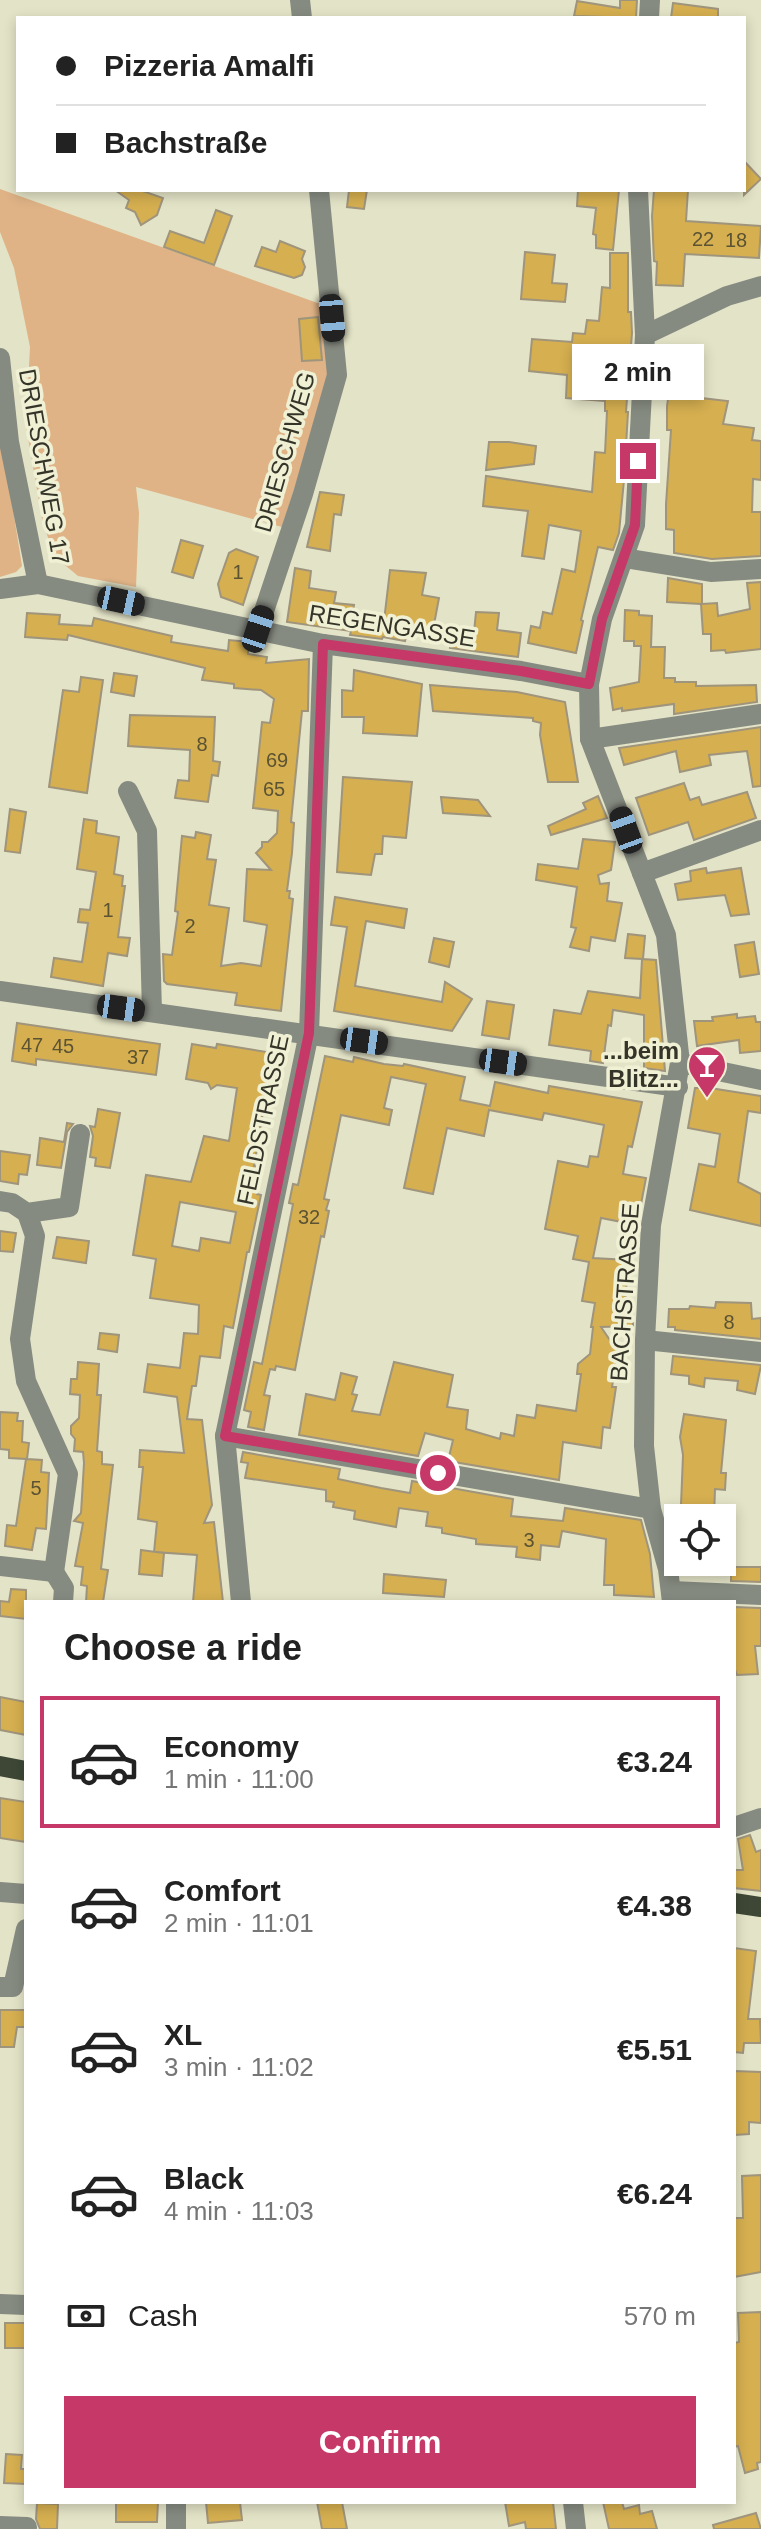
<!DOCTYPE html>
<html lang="en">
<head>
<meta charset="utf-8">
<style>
  body { margin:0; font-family:Helvetica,sans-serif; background:#f2f2f2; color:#222; height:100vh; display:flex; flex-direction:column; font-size:30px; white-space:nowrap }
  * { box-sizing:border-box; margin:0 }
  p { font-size:26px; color:#767676 }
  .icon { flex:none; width:44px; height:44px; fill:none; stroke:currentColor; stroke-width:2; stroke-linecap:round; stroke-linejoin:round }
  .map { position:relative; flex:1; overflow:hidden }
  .panel { position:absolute; left:24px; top:1600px; width:712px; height:904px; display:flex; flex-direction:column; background:#fff; border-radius:0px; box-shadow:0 4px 12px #0003 }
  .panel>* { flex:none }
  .hud { position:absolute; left:16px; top:16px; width:730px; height:176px; border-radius:0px; box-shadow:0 4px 12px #0003; display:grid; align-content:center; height:176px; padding:0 40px; background:#fff }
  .controls { position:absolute; left:664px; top:1504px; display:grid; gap:16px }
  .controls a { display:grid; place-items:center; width:72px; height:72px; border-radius:0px; background:#fff; box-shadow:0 4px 12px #0003; font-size:40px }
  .end { position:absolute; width:36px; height:36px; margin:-18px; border:10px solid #c63868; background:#fff; box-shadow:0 0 0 4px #fff }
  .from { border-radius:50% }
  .bubble { position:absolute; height:56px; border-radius:0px; background:#fff; box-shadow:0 4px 12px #0003; font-size:26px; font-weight:700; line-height:56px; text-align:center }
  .car { position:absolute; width:24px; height:48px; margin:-24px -12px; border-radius:10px; box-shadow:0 0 6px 2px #0007; background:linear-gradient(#222 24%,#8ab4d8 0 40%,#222 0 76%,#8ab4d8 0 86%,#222 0) }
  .hud b { display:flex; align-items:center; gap:28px; height:76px; font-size:30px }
  .hud b+b { border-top:2px solid #e0e0e0 }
  .hud i { width:20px; height:20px; background:#222 }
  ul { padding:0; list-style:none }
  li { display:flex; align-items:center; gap:24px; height:132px; margin:0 16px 12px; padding:0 24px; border:4px solid transparent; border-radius:0px }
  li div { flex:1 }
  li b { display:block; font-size:30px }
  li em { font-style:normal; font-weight:700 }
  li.active { border-color:#c63868 }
  li>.icon { width:72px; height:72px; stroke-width:1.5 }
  h2 { padding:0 40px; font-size:36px; line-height:96px }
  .pay { display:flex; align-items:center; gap:20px; height:88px; padding:0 40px; font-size:30px }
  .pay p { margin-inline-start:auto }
  .action { display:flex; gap:16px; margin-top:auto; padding:16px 40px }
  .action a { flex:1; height:92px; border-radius:0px; background:#c63868; color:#fff; font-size:32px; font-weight:700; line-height:92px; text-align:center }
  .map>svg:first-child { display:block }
  .green { fill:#dfb386 }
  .building { fill:#d5af50; stroke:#9f947c; stroke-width:2; fill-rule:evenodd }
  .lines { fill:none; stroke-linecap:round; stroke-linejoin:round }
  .minor { stroke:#868b81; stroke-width:20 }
  .major { stroke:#3e4735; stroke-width:20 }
  .route { stroke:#c63868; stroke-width:10 }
  .labels { text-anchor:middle; stroke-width:7; stroke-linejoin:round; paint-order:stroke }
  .number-label { font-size:20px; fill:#5c5333 }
  .street-label { font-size:24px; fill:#343429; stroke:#f0f0d4 }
  .poi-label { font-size:24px; font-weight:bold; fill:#343429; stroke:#f0f0d4; text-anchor:end }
</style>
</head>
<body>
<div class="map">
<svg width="761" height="2529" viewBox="0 0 761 2529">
  <rect width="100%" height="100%" fill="#e3e3c7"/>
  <g class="green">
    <path d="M0,189L326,306L332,372L282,527L136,487L139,513L136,587L78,576L54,556L42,519L26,426L30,347L14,268L0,232Z"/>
    <path d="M0,428L22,566L16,572L0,577Z"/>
  </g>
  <g class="building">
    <path d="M620,0H637L636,18L574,16L577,1L620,8Z"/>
    <path d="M673,3L718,9V18H671Z"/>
    <path d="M744,161L761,179L744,195Z"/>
    <path d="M115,190H140L163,198L157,215L141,225L135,212L126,208L129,200Z"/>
    <path d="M349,190H367L364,209L347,207Z"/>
    <path d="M578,190H619L613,250L596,248V235L593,234L596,208L577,206Z"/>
    <path d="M654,190H688L686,221L761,226L759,258L685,254L683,286L656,285L657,262L654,261L652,216Z"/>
    <path d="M216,210L232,216L214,265L164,247L170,231L204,243Z"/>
    <path d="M280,241L305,251L302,259L305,267L302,275L294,278L255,266L262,247L276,252Z"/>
    <path d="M525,252L555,255L552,283L567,284L565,302L521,299Z"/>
    <path d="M610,253H628V312H631L632,333L626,412H628L624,480L619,533L613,550L598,547L581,620L583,621L576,653L528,643L531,626L540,628L543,612L552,614L562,569L575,572L581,531L549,525L544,559L522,556L528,511L483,506L486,476L592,492L595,452L605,453L607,411H605V401L566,398L567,375L529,371L532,339L572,342L573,333L585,334L587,320L599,321L602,287L610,288Z"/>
    <path d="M318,317L322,360L302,361L299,319Z"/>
    <path d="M673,365L697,367L693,397L728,401L723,424L754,428L752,440L761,441V480L753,479L752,512H761V556L712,559L674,553V530L666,529V504L671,430H667V406Z"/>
    <path d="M489,442H509L536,446L534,464L486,470Z"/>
    <path d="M320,492L344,495L341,515L334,514L330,551L307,547Z"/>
    <path d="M181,540L203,546L193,578L172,572Z"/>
    <path d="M236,549L258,557L243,605L221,597L218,584L229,553Z"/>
    <path d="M295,568L311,571L309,588L336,592L334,603L354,605L352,618L384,621L390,570L426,573L422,595L439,598L432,635L407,631L405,641L383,637L382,639L350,635L351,631L287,622Z"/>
    <path d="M668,578L702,584V604L717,603L718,616L750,609L747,583L761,582V649L726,653L725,650L711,651V634H703L701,604L667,602Z"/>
    <path d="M625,610L639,611V615L652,616L651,647H665L664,678H675V682H696V686L756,685L757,702L674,714V704L622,711V708L613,710L610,688L639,682L641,646H634V641H624Z"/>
    <path d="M476,612L499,613L497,630L521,633L518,657L450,648L453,629L474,632Z"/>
    <path d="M27,613L60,615L59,624L92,626L94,618L172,636L171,642L228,651L229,640L249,642L248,654L267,657L266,663L309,659L308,711H302L291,822L294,823L292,853L287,891H290L289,898L293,899L281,1011L235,1005L237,993L167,984L164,981L163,954L172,955L178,912L175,911L182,836L195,838L196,832L211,835L207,859L216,860L209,905L229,908L221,966L241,963L261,966L267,925L244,921L247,869L271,870L256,853L262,847V842H268L277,833L278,811L253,808L262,722L270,723L274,699L261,690L234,688V684L202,680L205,668L68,635L67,640L25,637Z"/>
    <path d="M354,670L422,684L417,736L363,733L364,717H342V690L353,691Z"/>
    <path d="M114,673L137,676L134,696L111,692Z"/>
    <path d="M81,677L103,680L87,793L49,787L63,690L79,692Z"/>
    <path d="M430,685L517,692L565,702L578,782H548L540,735L541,723L533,721V718L433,711Z"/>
    <path d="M130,715L215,717L213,761L220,762L218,776L212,775L208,802L175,798L178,780L189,781L190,750L128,746Z"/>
    <path d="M761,727V786L753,787L747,751L709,755L711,765L680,772L676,751L624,765L619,748Z"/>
    <path d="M343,777L412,782L406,838L383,836L382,854H375L371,875L337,872Z"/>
    <path d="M684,783L690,800L699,797L702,805L747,792L756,818L694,840L688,822L649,835L636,798Z"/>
    <path d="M598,796L607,818L551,835L548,826L586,809L583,803Z"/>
    <path d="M441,797L478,800L490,816L443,813Z"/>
    <path d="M10,809L26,812L20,853L5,851Z"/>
    <path d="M84,819L97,821L96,833L119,837L114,874L123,876L122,886H125L118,937L130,938L127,956L108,953L103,986L51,977L54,958L82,962L88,923L78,922L80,909L90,910L96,872L77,869Z"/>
    <path d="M583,839L615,842L611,870L598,875L600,884L609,883L607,901L622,903L615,941L591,937L589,951L570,947L576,928L571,927L577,887L536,880L538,864L578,869Z"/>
    <path d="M706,868L707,873L741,868L749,914L731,916L725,895L678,900L675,884L691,881L690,871Z"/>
    <path d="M335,897L407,909L404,928L366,921L355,986L442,1002L445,982L472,999L452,1031L334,1011L347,927L331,925Z"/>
    <path d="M628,934L645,936L643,959L656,960L665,1071L644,1068V1015L613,1010L611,1026L608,1025L603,1063L590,1061L591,1051L549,1045L554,1010L581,1014L588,991L640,998L642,959L625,958Z"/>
    <path d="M434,938L454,942L449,967L429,962Z"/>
    <path d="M754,942L759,974L740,977L735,945Z"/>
    <path d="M487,1001L514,1005L509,1039L482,1035Z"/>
    <path d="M737,1014V1018L755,1016L756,1022H761V1051L740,1053L739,1040L697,1046L694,1021H713L712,1017Z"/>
    <path d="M17,1023L160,1044L156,1075L36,1059V1065L12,1061Z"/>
    <path d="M192,1044L216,1048L217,1044L273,1053L254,1166L263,1168L257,1194L261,1195L249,1252H247L233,1328L224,1326L220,1358L200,1356L196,1386H192L187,1419L202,1420L212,1505L204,1523L214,1522L223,1602H193L197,1555L154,1552L157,1522L138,1519L143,1467H139L140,1450L184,1453L177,1397L144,1392L148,1364L180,1368L184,1333L198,1334L199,1305L150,1298L156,1259L133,1255L146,1175L191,1182L204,1136L229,1141L237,1088L217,1085L211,1089L208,1083L186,1079ZM180,1202L236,1212L230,1243L201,1238L199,1251L172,1246Z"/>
    <path d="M325,1056L353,1062L354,1057L384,1064L403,1066L404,1064L465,1077L460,1100L490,1106L495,1082L548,1093L549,1086L642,1102L632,1147L628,1146L623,1174L646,1178L637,1225L601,1218L593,1258L628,1260L625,1308L633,1309V1326L601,1327L618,1352L612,1387H616L610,1428L603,1427L601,1448L563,1442L559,1480L448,1461L453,1440L425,1433L418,1456L299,1435L306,1394L335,1400L341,1373L357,1377L352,1394L357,1395L352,1411L380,1415L394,1362L453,1375L447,1407L468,1410L466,1429L500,1439L501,1433L514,1436L517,1415L535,1418L537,1405L576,1411L581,1374H577L578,1364L590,1354L593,1327H591L595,1303L582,1301L589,1262L573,1259L578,1236L545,1229L558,1161L588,1167L590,1156L598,1157L604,1125L544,1113L542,1120L489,1110L484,1136L447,1128L433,1194L404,1188L426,1084L391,1077L384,1108L392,1110L389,1125L341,1115L324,1199L329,1200L326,1210L329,1211L324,1237L321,1236L295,1370L276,1366L275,1370L270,1369L264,1395L270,1396L264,1430L248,1427L251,1412L244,1410L248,1391L254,1362L262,1364L293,1204L289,1203L293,1184L298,1185Z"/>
    <path d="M695,1088H710L761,1096V1113L748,1111L738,1182L761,1194V1226L690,1210L699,1164L715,1167L720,1134L688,1128Z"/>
    <path d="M98,1109L120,1113L110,1168L95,1166L96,1158L90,1157L93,1136L90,1126L95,1127Z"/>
    <path d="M67,1123L73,1124L67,1132L61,1168L37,1165L40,1138L64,1142Z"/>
    <path d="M0,1151L30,1155L27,1175L19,1174L18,1184L0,1181Z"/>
    <path d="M0,1231L16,1233L13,1252L0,1251Z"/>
    <path d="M57,1237L89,1241L86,1263L53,1258Z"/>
    <path d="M716,1302L751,1303L752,1319L761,1318V1339L675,1330V1327H668L669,1309H689L690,1306L715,1308Z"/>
    <path d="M100,1333L119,1335L117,1352L98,1349Z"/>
    <path d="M673,1356L761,1365L755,1394L737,1390L738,1381L705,1378L704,1387L689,1384V1376L671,1374Z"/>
    <path d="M78,1362L99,1364L97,1395H101L97,1451L102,1452V1464L113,1465L101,1569L108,1570L103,1602H86L87,1586L81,1585L83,1567L75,1566L83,1523L74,1521L81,1513L84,1463L83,1452L74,1451L75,1439L71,1434V1426L79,1418L80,1395L70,1394L71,1379H77Z"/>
    <path d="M0,1412L18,1413L17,1421H23L22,1442L29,1443L27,1459L42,1460L41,1472L49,1473L46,1529L36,1528L32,1550L5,1546L7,1525L16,1526L26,1459L9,1458V1450L0,1449Z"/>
    <path d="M684,1414L726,1420L721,1473H726L725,1490L715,1489L714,1518H688L689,1506L681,1505L683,1455L680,1437Z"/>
    <path d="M243,1452L340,1469L338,1479L381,1488L410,1493L412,1481L513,1499L511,1516L563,1521L565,1508L641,1520L650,1554L654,1597L614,1595V1585H604L606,1539L562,1531L559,1547L541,1545L540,1560L516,1557L517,1547L476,1544V1539L442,1533V1528L426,1526L428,1512L399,1508L396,1527L354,1519L355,1511L333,1507L334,1502L326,1501V1490L245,1478L248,1463L241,1462Z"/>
    <path d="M141,1550L164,1553L162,1576L139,1574Z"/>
    <path d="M731,1567H761V1582L731,1581Z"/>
    <path d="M384,1574L446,1580L444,1597L383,1593Z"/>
    <path d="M11,1589L26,1590V1619L0,1616V1601L9,1602Z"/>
    <path d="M734,1607L761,1608V1646H755L758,1674L737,1675L734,1667Z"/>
    <path d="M0,1697L26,1702V1735L0,1730Z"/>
    <path d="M0,1798L26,1802V1842L0,1838Z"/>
    <path d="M750,1835L756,1852L761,1850V1891L734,1888V1870H743L738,1839Z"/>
    <path d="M734,1948L756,1951L748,2019H760L761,2043H744L743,2053L734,2052Z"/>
    <path d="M0,2010H26V2027H17L14,2047H0Z"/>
    <path d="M734,2071L761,2072V2123L749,2122V2134L735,2135Z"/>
    <path d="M761,2175V2272L734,2277V2218H743L742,2176Z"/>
    <path d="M761,2312V2462L757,2463L758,2469L745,2473L738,2446L734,2447V2343L739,2342L738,2313Z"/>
    <rect x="5" y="2323" width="21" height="25"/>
    <path d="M6,2454L22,2455L21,2469H26V2484L4,2483Z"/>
    <path d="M116,2502H158L157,2522H116Z"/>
    <path d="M206,2502H240L242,2520L208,2523Z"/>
    <path d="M317,2502H342L347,2529H322Z"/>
    <path d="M505,2502H553L556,2529H526L525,2522L509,2526Z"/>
    <path d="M603,2502H622L624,2509L639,2505L640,2514L652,2511L657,2529H609Z"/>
    <path d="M37,2503L58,2504L57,2529H40L36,2519Z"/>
    <path d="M756,2513L761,2529H714L713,2525Z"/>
  </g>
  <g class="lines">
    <g class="minor">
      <path d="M300,0L302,18"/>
      <path d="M649,18L650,0"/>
      <path d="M638,190L645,335L635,525L602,619L589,684L590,739L666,935L680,1063L651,1225L645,1340L644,1446L651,1509L668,1569L672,1602"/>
      <path d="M645,335L727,296L761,286"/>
      <path d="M0,358L9,442L38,584"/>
      <path d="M624,558L711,572L761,569"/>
      <path d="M0,589L38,584L323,644L521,671L589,684"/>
      <path d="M258,629L303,494L337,375L319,190"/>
      <path d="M590,739L761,714"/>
      <path d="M128,791L147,831L152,1012"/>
      <path d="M642,873L761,830"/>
      <path d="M0,991L678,1087"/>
      <path d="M680,1063L761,1080"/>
      <path d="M0,1201L12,1203L27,1213L69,1207L80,1134"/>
      <path d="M645,1340L761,1352"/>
      <path d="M225,1436L651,1509"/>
      <path d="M0,1566L54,1572L68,1474L26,1381L20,1339L35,1236L27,1213"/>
      <path d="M54,1572L64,1588L63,1602"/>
      <path d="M672,1591L761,1595"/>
      <path d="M241,1602L225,1436L309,1033L323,644"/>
      <path d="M734,1827L761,1818"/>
      <path d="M0,1892L26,1894"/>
      <path d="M0,1987H13L26,1929"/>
      <path d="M0,2304L26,2305"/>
      <path d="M176,2502V2529"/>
      <path d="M573,2502L576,2529"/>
      <path d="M0,2526L27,2527"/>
    </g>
    <g class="major">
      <path d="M0,1766L26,1771"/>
      <path d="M734,1903L761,1907"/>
    </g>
  </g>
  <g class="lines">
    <path class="route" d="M438,1473L225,1436L309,1033L323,644L521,671L589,684L602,619L635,525L638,461"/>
  </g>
  <defs>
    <g id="bar-pin" transform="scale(2)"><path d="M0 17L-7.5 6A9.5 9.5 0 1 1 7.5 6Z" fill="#c63868" stroke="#f0f0d4"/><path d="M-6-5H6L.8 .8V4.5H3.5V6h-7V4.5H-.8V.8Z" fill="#fff"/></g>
  </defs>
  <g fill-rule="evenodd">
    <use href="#bar-pin" x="707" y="1065"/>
  </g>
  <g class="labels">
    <g class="number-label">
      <text x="703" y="246">22</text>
      <text x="736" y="247">18</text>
      <text x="238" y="579">1</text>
      <text x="202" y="751">8</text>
      <text x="277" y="767">69</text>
      <text x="274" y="796">65</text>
      <text x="108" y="917">1</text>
      <text x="190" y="933">2</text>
      <text x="32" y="1052">47</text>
      <text x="63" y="1053">45</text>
      <text x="138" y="1064">37</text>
      <text x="309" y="1224">32</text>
      <text x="729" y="1329">8</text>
      <text x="36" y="1495">5</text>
      <text x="529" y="1547">3</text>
    </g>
    <g class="street-label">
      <text transform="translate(285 452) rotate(-74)" y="8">DRIESCHWEG</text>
      <text transform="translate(44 467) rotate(80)" y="8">DRIESCHWEG 17</text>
      <text transform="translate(392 626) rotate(9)" y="8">REGENGASSE</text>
      <text transform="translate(263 1120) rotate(-78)" y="8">FELDSTRASSE</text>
      <text transform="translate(625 1292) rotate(-86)" y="8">BACHSTRASSE</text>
    </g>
    <g class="poi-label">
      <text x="679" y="1059">...beim<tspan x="679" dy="28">Blitz...</tspan></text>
    </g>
  </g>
</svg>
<div class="controls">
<a><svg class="icon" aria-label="locate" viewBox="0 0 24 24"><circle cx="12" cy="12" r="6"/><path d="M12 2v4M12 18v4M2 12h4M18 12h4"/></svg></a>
</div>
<i class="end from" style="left:438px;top:1473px"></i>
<i class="end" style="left:638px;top:461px"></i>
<div class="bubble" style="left:572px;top:344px;width:132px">2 min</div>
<i class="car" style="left:332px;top:318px;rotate:175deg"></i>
<i class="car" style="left:121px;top:601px;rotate:102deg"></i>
<i class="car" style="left:258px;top:629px;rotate:18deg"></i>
<i class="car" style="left:626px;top:830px;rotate:340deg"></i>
<i class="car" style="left:121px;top:1008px;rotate:98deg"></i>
<i class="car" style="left:364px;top:1041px;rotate:98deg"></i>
<i class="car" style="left:503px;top:1062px;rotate:98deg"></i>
<div class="hud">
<b><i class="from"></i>Pizzeria Amalfi</b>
<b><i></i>Bachstraße</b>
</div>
<section class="panel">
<h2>Choose a ride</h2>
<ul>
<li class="active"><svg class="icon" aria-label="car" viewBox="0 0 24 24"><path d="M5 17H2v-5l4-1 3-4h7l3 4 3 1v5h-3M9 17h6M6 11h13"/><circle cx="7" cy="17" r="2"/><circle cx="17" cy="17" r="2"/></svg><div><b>Economy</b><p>1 min · 11:00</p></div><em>€3.24</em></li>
<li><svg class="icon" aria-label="car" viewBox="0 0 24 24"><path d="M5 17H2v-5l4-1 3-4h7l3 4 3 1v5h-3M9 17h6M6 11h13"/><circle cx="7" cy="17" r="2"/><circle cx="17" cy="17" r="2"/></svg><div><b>Comfort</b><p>2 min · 11:01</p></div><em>€4.38</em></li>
<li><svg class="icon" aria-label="car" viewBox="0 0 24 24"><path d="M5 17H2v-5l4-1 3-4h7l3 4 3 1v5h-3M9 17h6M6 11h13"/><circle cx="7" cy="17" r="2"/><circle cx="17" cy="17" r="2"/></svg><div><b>XL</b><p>3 min · 11:02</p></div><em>€5.51</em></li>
<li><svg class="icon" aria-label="car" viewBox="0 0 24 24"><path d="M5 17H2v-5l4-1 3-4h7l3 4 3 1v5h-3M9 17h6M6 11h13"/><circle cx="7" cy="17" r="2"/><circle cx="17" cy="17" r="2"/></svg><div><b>Black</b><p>4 min · 11:03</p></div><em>€6.24</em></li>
</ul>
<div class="pay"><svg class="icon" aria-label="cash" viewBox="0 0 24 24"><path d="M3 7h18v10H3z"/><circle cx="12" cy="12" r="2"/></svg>Cash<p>570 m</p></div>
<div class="action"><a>Confirm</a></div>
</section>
</div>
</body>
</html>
